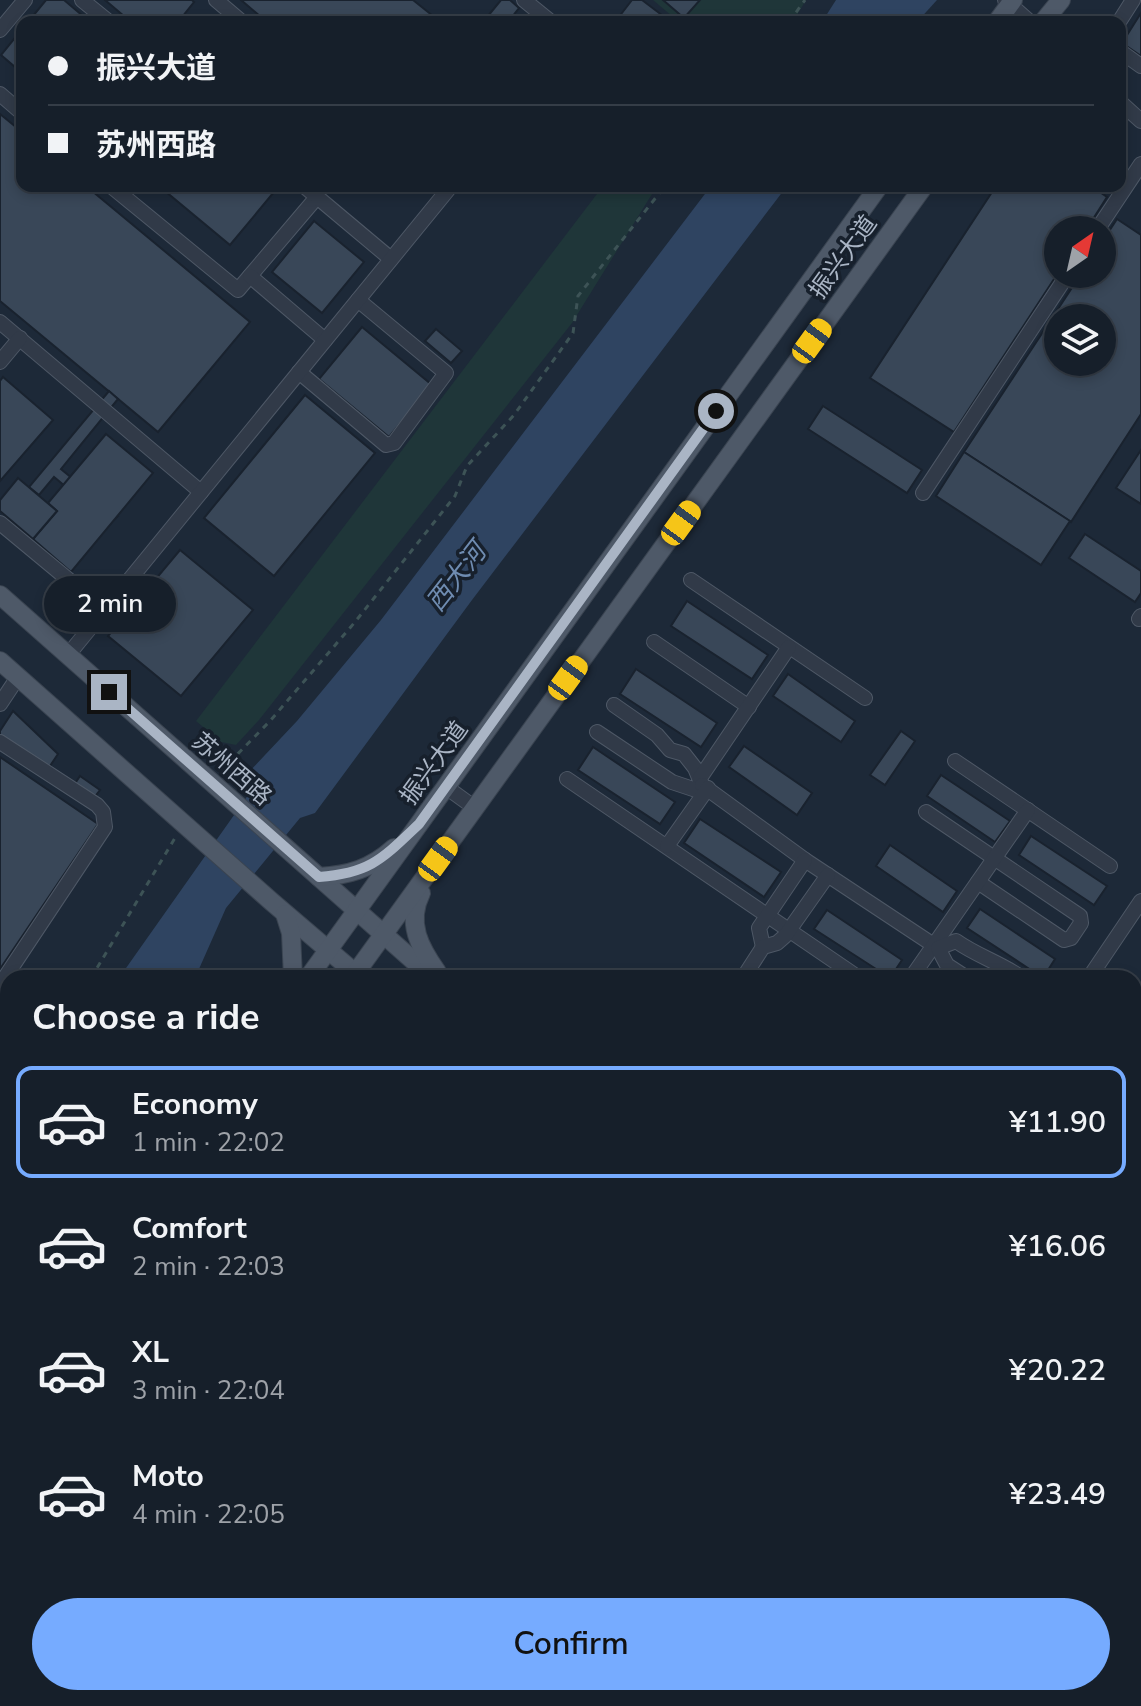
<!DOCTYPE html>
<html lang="en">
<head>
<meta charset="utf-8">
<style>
  body { margin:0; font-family:"Nunito Sans","Noto Sans SC",sans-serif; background:#1f2732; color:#f1f3f6; height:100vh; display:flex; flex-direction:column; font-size:30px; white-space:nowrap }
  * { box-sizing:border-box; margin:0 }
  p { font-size:26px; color:#9ea2a8 }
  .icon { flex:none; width:44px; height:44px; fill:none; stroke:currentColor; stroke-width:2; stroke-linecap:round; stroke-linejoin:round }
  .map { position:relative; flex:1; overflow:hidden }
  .sheet { position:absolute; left:0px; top:970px; width:1142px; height:736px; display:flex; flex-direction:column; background:#161f2a; border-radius:24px 24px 0 0; box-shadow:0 4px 12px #0003,0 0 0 2px #353d47 }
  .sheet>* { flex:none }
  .guide { position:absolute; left:16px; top:16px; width:1110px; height:176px; border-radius:16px; box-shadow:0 4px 12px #0003,0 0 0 2px #353d47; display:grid; align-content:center; height:176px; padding:0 32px; background:#161f2a }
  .needle { width:52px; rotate:34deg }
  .controls { position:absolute; left:1044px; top:216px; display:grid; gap:16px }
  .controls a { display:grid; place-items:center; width:72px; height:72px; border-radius:50%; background:#161f2a; box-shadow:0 4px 12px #0003,0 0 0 2px #353d47; font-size:40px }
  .end { position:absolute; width:36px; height:36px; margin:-18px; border:10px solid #aab5c5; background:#111; box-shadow:0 0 0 4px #111 }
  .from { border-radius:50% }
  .bubble { position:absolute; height:56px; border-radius:28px; background:#161f2a; box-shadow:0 4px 12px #0003,0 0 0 2px #353d47; font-size:26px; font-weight:600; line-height:56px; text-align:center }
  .car { position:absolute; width:24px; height:48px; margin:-24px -12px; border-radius:10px; box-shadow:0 0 6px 2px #0007; background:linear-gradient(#f5c518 24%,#345 0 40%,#f5c518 0 76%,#345 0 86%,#f5c518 0) }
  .guide b { display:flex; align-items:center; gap:28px; height:76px; font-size:30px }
  .guide b+b { border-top:2px solid #353d47 }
  .guide i { width:20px; height:20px; background:#f1f3f6 }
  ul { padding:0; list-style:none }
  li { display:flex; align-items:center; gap:24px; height:112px; margin:0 16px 12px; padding:0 16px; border:4px solid transparent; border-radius:16px }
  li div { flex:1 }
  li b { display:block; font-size:30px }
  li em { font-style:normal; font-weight:600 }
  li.active { border-color:#76abff }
  li>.icon { width:72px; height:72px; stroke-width:1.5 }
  h2 { padding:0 32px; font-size:36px; line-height:96px }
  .action { display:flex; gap:16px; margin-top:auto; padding:16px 32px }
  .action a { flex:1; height:92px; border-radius:48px; background:#76abff; color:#111; font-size:32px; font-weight:600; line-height:92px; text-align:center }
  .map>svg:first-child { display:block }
  .green { fill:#1f3639 }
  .water { fill:#2f4461 }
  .building { fill:#394758; stroke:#19222e; stroke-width:2; fill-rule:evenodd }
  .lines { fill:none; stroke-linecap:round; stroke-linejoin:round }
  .minor-casing { stroke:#4e5866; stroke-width:16 }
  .major-casing { stroke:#3a4451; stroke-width:20 }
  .path { stroke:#3d5356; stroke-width:3; stroke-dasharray:6 6; stroke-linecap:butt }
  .minor { stroke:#313a48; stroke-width:14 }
  .major { stroke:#4e5968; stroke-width:18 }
  .route { stroke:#aab5c5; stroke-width:10 }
  .labels { text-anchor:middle; stroke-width:7; stroke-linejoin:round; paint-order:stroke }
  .street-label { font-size:24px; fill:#aab5c5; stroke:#17202c }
  .water-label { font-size:26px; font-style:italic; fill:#6f8cb1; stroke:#17202c }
</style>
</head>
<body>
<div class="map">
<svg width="1141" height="1706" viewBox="0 0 1141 1706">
  <rect width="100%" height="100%" fill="#1d2938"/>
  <g class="green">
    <path d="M653,0H806L793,22H679Z"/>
    <path d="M603,186H657L572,323L259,720L236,745L221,742L196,721Z"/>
  </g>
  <g class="water">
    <path d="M836,0H937L917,22H822Z"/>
    <path d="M711,186H787L472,600L315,813L300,818L226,908L195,978H119L251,791L249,772L297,721L381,620Z"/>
    <path d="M8,1141V1252L0,1264V1153Z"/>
  </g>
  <g class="building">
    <path d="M46,0H64L90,22H28Z"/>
    <path d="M105,0H192L194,2L178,22H131Z"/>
    <path d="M241,0H413L438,20L267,22Z"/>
    <path d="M501,0H510L519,8L508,22H483Z"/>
    <path d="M632,0H642L671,22H615Z"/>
    <path d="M663,0H700L684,18Z"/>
    <path d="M1141,13V56L1122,43Z"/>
    <path d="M22,29V73L1,55Z"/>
    <path d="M0,114L22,132V186H86L250,322L158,432L0,301Z"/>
    <path d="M159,186H279L230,245Z"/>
    <path d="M996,186H1091L1107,197L1086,230H1058V273L954,432L870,378Z"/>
    <path d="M1117,219L1141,235V414L1071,522L964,452L1081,274H1102V242ZM1058,318H1102V362H1058Z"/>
    <path d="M314,221L364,262L322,313L272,272Z"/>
    <path d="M362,327L432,385L389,437L319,379Z"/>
    <path d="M436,329L462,351L451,363L425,341Z"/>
    <path d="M3,377L53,420L0,481V381Z"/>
    <path d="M109,391L118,399L61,469L118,516L110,524L54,477L39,495L29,487Z"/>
    <path d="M305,395L375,453L274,576L204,518Z"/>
    <path d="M823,406L922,470L907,493L808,429Z"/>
    <path d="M106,434L153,473L71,572L33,539L57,511L48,503Z"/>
    <path d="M1141,450V504L1116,488Z"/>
    <path d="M964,452L1070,521L1041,565L936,496Z"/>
    <path d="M18,478L57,511L33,539L0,511V500Z"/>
    <path d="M1085,534L1141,571V593L1135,602L1069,558Z"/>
    <path d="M180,550L253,610L181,696L108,636Z"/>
    <path d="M687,601L768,655L752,679L671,626Z"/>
    <path d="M636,669L717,723L701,747L620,694Z"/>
    <path d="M788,674L855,721L841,742L773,696Z"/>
    <path d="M13,711L58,754L48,769L0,737V731Z"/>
    <path d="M901,731L915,741L885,785L870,775Z"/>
    <path d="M744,746L812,793L797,815L729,767Z"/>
    <path d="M593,747L675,802L660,824L578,770Z"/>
    <path d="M0,757L98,824L0,969Z"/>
    <path d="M941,775L1010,821L995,842L927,796Z"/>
    <path d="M80,776L100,790L93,799L74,785Z"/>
    <path d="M700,819L781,872L764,897L684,843Z"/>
    <path d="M1031,836L1107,886L1094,905L1019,855Z"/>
    <path d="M890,845L957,891L943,912L876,866Z"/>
    <path d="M980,909L1055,959L1043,978L967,928Z"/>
    <path d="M827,910L902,960L890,978L814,929Z"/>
    <path d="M1134,1010L1141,1014V1074L1134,1069Z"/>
    <path d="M1134,1203L1141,1208V1268L1134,1263Z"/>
    <path d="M1134,1407L1141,1412V1437L1134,1432Z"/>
    <path d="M8,1563V1609L0,1604V1574Z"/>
    <path d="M1134,1654L1141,1659V1706H974L963,1698H1134Z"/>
    <path d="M129,1698H290L285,1706H124Z"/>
    <path d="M316,1698H427L439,1706H311Z"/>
    <path d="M645,1698H805L800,1706H640Z"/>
    <path d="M830,1698H879L891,1706H825Z"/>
  </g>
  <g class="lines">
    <g class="minor-casing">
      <g id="minor">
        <path d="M82,0L109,22"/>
        <path d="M216,0L242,22"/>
        <path d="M524,0L551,22"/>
        <path d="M1005,0L1030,22"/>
        <path d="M1119,22L1133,0"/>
        <path d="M0,30L25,0"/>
        <path d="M1120,51L1141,66"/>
        <path d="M0,94L22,113"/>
        <path d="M1120,102L1141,121"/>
        <path d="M111,186L238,290L317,197"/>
        <path d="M304,186L391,259"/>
        <path d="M1097,230L1141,164"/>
        <path d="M250,276L325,340"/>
        <path d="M0,322L201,492"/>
        <path d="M0,362L20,338"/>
        <path d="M299,372L386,445L394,443L446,373L358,300"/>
        <path d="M923,493L1068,274"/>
        <path d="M0,523L105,610"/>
        <path d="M691,580L865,698"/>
        <path d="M1139,619L1141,616"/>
        <path d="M654,642L749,707"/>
        <path d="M68,655L451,186"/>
        <path d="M0,704L18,677"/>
        <path d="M597,732L672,782L696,790L702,785L695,768L684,754L670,750L657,735L614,705"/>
        <path d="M0,742L97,805L103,812L105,827L0,985"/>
        <path d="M955,761L1110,866"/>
        <path d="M700,778L789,647"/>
        <path d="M567,779L859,978"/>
        <path d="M702,785L805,860L938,948"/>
        <path d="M446,787L475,808"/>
        <path d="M926,812L1080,916L1081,923L1071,938L1064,940L978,882"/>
        <path d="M667,846L708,788"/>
        <path d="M763,947L759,928L805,860"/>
        <path d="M743,978L763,947L777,943L785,936L828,875"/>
        <path d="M911,978L1028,810"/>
        <path d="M967,978L947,965L938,948L956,941C977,956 1001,963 1022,978"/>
        <path d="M1089,978L1141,901"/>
        <path d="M1134,992L1141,996"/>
        <path d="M1134,1138L1141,1142"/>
        <path d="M1134,1386L1141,1388"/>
        <path d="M1134,1452L1141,1457"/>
        <path d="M1134,1500L1141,1489"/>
        <path d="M1134,1525L1141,1531"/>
        <path d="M0,1527L8,1515"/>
        <path d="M0,1620L8,1625"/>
        <path d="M1134,1644L1141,1649"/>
        <path d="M476,1698L488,1706"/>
        <path d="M914,1698L926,1706"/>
        <path d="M30,1706L35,1698"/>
        <path d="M111,1706L116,1698"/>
        <path d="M303,1706L309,1698"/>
        <path d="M547,1706L552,1698"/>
        <path d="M568,1706L573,1698"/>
        <path d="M631,1706L637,1698"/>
        <path d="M816,1706L821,1698"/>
      </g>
    </g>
    <g class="major-casing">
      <g id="major">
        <path d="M997,22L1013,0"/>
        <path d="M1043,22L1061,0"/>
        <path d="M0,595L433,978"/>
        <path d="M0,661L272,902L361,978"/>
        <path d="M319,877C349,875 371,869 394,848"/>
        <path d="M421,893C406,923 420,948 437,972"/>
        <path d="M285,914L291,933L293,978"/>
        <path d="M308,978L879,186"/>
        <path d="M352,978L924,186"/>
        <path d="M0,1416L8,1405"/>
        <path d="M0,1490L8,1478"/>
        <path d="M1134,1540L1141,1545"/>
        <path d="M1134,1584L1141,1590"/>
      </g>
    </g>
    <g class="path">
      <path d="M789,22L805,0"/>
      <path d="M221,771L270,721L355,622L455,496L467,466L514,415L573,333L578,296L665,186"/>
      <path d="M91,978L175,838"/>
      <path d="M0,1105L8,1097"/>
    </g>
    <use href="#minor" class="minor"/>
    <use href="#major" class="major"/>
  </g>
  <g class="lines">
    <path class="route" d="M109,692L319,877C371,873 383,858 419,824L716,411"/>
  </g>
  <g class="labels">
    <g class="street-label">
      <text transform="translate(843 257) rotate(-54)" y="8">振兴大道</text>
      <text transform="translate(434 763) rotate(-54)" y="8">振兴大道</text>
      <text transform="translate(232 769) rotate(41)" y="8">苏州西路</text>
    </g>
    <g class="water-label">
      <text transform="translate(456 577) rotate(-52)" y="9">西大河</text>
    </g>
  </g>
</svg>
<div class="controls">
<a><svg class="needle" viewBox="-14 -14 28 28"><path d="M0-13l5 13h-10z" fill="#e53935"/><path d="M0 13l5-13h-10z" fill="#9ea2a8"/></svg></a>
<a><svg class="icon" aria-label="layers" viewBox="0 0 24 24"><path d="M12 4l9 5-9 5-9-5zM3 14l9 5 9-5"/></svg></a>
</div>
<i class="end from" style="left:716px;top:411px"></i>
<i class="end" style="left:109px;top:692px"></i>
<div class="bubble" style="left:44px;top:576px;width:132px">2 min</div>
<i class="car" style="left:812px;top:341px;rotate:36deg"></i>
<i class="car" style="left:681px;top:523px;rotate:36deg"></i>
<i class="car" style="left:568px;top:678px;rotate:36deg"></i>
<i class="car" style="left:438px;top:859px;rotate:36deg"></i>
<div class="guide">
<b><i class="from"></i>振兴大道</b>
<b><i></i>苏州西路</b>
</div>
<section class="sheet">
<h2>Choose a ride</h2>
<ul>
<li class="active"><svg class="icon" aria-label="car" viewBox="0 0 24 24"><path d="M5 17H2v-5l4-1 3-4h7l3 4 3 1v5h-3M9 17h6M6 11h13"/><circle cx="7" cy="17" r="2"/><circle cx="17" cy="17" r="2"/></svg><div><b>Economy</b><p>1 min · 22:02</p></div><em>¥11.90</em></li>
<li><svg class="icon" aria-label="car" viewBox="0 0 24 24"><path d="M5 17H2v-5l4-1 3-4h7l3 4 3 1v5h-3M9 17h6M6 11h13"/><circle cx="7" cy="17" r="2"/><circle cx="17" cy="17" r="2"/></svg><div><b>Comfort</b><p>2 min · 22:03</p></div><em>¥16.06</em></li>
<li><svg class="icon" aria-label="car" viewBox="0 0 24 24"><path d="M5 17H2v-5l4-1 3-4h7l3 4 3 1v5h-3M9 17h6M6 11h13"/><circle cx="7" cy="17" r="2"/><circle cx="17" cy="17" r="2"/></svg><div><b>XL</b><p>3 min · 22:04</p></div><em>¥20.22</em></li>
<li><svg class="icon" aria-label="car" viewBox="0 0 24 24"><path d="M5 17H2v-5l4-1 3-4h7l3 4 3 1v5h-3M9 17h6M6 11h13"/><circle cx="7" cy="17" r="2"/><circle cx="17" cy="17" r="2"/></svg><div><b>Moto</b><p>4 min · 22:05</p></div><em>¥23.49</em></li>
</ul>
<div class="action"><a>Confirm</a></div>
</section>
</div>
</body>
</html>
